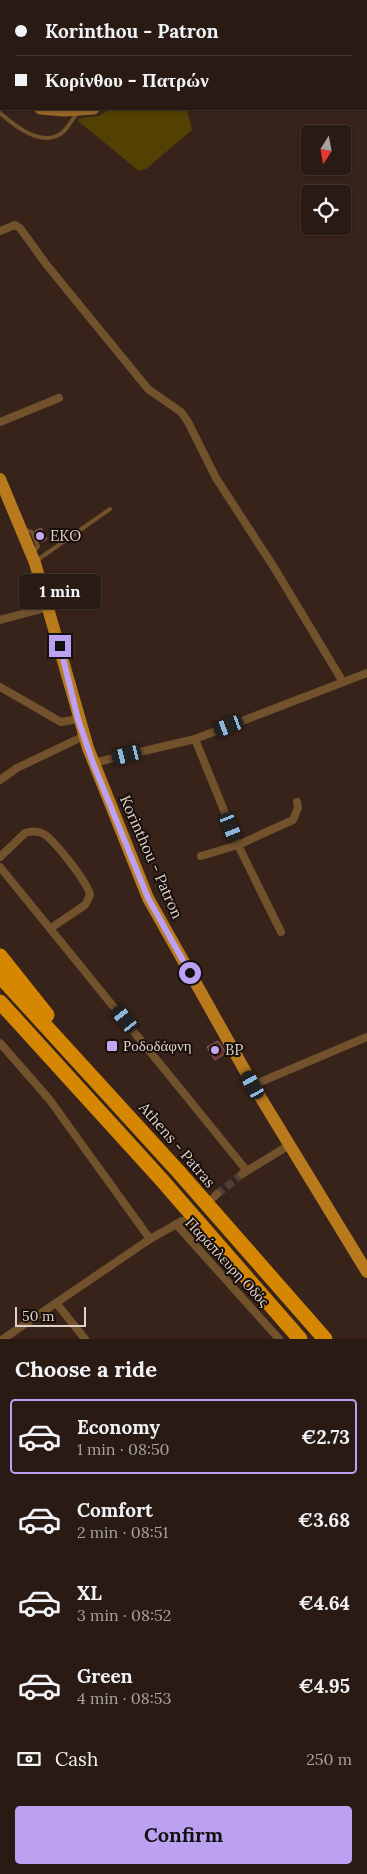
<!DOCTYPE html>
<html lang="en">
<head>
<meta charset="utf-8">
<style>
  body { margin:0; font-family:Lora,serif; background:#352721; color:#f1f3f6; height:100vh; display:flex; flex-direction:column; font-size:19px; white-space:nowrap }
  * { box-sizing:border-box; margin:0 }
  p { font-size:16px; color:#a5a1a0 }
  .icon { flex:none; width:28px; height:28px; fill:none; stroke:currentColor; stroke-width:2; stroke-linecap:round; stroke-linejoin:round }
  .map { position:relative; height:1339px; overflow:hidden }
  .panel { display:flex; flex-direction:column; background:#291a13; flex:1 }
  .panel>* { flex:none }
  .top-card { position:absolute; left:0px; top:0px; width:368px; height:110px; box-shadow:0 1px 4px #0004,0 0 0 1px #453833; display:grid; align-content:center; height:110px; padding:0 15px; background:#291a13 }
  .needle { width:32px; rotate:191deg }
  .fabs { position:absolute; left:301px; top:125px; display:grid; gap:10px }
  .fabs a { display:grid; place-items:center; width:50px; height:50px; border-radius:5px; background:#291a13; box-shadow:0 1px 4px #0004,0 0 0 1px #453833; font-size:25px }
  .scale { position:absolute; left:15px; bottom:12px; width:71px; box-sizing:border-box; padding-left:5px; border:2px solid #dfd1cb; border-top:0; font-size:14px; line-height:18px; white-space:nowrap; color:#dfd1cb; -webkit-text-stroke:4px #180f0a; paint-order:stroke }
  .end { position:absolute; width:22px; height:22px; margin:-11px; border:6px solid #bca0f2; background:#111; box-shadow:0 0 0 2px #111 }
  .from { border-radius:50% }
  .bubble { position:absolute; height:35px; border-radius:5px; background:#291a13; box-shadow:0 1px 4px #0004,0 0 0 1px #453833; font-size:16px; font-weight:700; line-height:35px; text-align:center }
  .car { position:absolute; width:15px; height:30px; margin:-15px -8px; border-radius:6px; box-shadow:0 0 4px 1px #0007; background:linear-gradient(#222 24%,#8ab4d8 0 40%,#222 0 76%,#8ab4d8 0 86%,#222 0) }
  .top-card b { display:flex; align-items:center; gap:18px; height:48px; font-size:19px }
  .top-card b+b { border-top:1px solid #453833 }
  .top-card i { width:12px; height:12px; background:#f1f3f6 }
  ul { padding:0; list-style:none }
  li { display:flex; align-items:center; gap:15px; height:75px; margin:0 10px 8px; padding:0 5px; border:2px solid transparent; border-radius:5px }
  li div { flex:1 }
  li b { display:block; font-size:19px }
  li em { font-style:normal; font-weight:700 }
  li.active { border-color:#bca0f2 }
  li>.icon { width:45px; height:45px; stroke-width:1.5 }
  h2 { padding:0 15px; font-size:22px; line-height:60px }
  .pay { display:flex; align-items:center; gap:12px; height:55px; padding:0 15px; font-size:19px }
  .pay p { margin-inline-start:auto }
  .primary-button { display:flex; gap:10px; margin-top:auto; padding:10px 15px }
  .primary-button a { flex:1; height:58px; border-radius:5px; background:#bca0f2; color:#111; font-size:20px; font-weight:700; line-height:58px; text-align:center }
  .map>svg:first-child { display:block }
  .green { fill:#524103 }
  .building { fill:#6a2d28; stroke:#826764 }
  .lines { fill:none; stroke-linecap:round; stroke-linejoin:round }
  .street-tunnel { stroke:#503d34; stroke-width:8; stroke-dasharray:8 4; stroke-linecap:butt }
  .lane { stroke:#71522d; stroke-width:4 }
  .street { stroke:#71522d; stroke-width:8 }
  .secondary { stroke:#9a6828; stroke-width:11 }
  .primary { stroke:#b9791d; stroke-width:12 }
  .highway { stroke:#d58702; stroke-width:15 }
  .route { stroke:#bca0f2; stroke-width:6 }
  .poi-dot { fill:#c2a8f3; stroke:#180f0a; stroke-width:2 }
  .labels { text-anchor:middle; stroke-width:4; stroke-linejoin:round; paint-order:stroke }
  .poi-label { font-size:15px; fill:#dfd1cb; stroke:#180f0a; text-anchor:start }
  .street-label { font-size:15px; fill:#dfd1cb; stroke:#180f0a }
</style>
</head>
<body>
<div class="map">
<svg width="367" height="1339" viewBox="0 0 367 1339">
  <rect width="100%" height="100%" fill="#372319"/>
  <path class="green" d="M110,109H187L192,130L146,169L139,171L78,121L80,118L99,116Z"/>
  <g class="building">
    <path d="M41,528L47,539L41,542L35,531Z"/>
    <path d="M218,1041L226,1053L215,1060L207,1047Z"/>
  </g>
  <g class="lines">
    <path class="street-tunnel" d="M217,1194L242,1174"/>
    <g class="lane">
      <path d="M0,113C15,126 43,149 63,132C68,127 73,119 77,113"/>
      <path d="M24,529L32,532L38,546L34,552"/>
      <path d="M36,561L110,509"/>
    </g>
    <g class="street">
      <path d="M0,48H1"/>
      <path d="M0,231L15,225L20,228L46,264L148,389L181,412L188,422L216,478L275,569L343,682"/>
      <path d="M0,422L59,398"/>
      <path d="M0,620L49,607"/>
      <path d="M0,687L61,722L78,719"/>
      <path d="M195,739L238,845L281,932"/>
      <path d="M93,763L195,739L367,673"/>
      <path d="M0,780L17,768L84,736"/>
      <path d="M201,856L238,845L293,820L298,808L297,802"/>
      <path d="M0,857L25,833C31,831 38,831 44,834C55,841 88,883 90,895L85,905L51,928"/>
      <path d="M0,867L247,1171"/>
      <path d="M0,1043L49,1099L150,1239"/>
      <path d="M253,1085L367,1037"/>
      <path d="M242,1174L291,1144"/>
      <path d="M214,1197L217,1194"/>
      <path d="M176,1224L279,1339"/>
      <path d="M57,1304L85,1339"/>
      <path d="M3,1339L150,1239L182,1221"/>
    </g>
    <g class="secondary">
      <path d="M325,1L327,0"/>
      <path d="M0,100H1"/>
      <path d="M40,109L64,111L94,109"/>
    </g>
    <path class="primary" d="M0,479L35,563L88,748L148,898L253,1085L367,1272"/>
    <g class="highway">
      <path d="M0,956L47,1015"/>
      <path d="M0,976L177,1170L325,1339"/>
      <path d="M0,1002L160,1178L300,1339"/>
    </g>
  </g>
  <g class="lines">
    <path class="route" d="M60,646L78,719L93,763L148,898L190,973"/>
  </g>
  <g class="poi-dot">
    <circle cx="40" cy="536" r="5"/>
    <rect x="106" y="1040" width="12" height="12" rx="2.5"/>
    <circle cx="215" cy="1050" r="5"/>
  </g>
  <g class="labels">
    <g class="poi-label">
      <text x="50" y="541">EKO</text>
      <text x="123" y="1051">Ροδοδάφνη</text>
      <text x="225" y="1055">BP</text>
    </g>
    <g class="street-label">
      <text transform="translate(151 857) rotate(66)" y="5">Korinthou - Patron</text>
      <text transform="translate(177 1145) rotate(49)" y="5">Athens - Patras</text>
      <text transform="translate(227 1262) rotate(47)" y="5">Παράπλευρη Οδός</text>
    </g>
  </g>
</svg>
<div class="fabs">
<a><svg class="needle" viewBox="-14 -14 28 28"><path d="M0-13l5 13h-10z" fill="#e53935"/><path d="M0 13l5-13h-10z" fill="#a5a1a0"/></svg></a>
<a><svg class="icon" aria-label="locate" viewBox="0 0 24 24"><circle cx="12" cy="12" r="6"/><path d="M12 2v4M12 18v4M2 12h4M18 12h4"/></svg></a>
</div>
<div class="scale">50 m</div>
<i class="end from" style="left:190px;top:973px"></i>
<i class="end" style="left:60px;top:646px"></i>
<div class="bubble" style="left:19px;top:574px;width:82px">1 min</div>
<i class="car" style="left:229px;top:726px;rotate:249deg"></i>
<i class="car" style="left:127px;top:755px;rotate:256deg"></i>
<i class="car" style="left:231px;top:827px;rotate:158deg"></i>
<i class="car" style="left:125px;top:1019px;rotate:321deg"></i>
<i class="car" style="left:253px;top:1085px;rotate:331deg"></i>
<div class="top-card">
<b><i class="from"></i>Korinthou - Patron</b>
<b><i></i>Κορίνθου - Πατρών</b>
</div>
</div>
<section class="panel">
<h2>Choose a ride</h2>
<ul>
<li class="active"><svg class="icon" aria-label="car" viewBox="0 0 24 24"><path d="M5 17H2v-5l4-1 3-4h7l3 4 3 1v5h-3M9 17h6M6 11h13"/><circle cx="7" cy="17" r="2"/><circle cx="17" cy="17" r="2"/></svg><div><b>Economy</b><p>1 min · 08:50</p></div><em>€2.73</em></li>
<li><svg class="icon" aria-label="car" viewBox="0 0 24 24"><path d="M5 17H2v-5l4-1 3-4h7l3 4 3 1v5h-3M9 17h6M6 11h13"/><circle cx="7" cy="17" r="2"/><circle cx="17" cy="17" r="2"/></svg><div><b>Comfort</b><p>2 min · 08:51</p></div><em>€3.68</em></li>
<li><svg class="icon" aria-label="car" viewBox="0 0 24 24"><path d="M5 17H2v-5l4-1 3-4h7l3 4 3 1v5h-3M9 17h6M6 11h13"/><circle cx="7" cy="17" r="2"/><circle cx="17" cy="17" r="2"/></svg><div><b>XL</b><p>3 min · 08:52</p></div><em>€4.64</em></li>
<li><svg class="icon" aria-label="car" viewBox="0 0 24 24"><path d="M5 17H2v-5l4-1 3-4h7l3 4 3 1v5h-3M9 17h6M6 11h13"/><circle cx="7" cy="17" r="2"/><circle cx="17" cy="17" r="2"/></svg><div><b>Green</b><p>4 min · 08:53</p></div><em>€4.95</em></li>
</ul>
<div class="pay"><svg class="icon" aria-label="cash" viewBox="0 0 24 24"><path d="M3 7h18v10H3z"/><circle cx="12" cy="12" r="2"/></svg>Cash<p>250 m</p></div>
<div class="primary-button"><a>Confirm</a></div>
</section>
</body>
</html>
